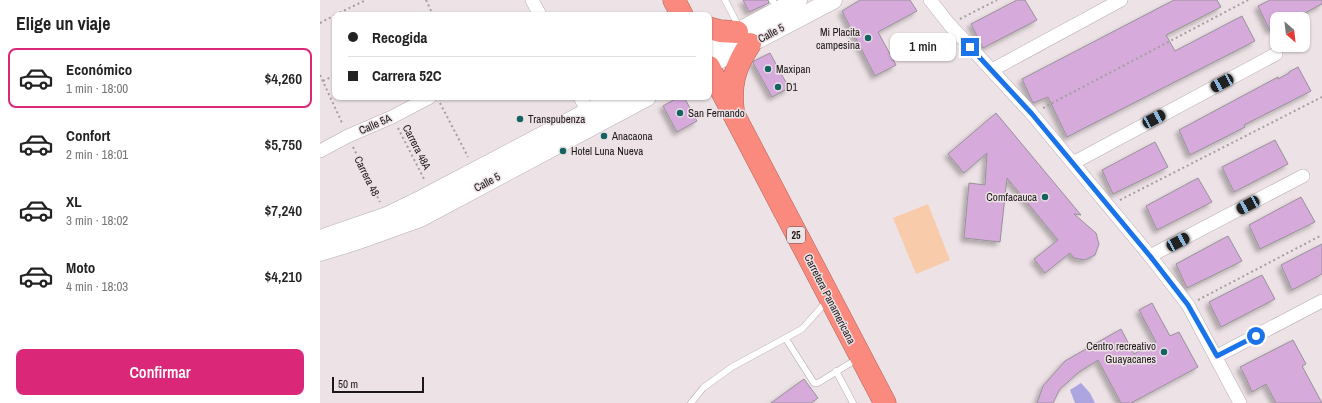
<!DOCTYPE html>
<html lang="es">
<head>
<meta charset="utf-8">
<style>
  body { margin:0; font-family:"Archivo Narrow",sans-serif; background:#f2f2f2; color:#222; height:100vh; display:flex; flex-direction:column; font-size:15px; white-space:nowrap }
  * { box-sizing:border-box; margin:0 }
  p { font-size:13px; color:#767676 }
  .icon { flex:none; width:22px; height:22px; fill:none; stroke:currentColor; stroke-width:2; stroke-linecap:round; stroke-linejoin:round }
  .map { position:relative; flex:1; overflow:hidden }
  .side { display:flex; flex-direction:column; background:#fff; width:320px }
  .side>* { flex:none }
  .hud { position:absolute; left:12px; top:12px; width:380px; height:88px; border-radius:8px; box-shadow:0 1px 3px #0004; display:grid; align-content:center; height:88px; padding:0 16px; background:#fff }
  .needle { width:26px; rotate:152deg }
  .buttons { position:absolute; left:950px; top:12px; display:grid; gap:8px }
  .buttons a { display:grid; place-items:center; width:40px; height:40px; border-radius:8px; background:#fff; box-shadow:0 1px 3px #0004; font-size:20px }
  .scale { position:absolute; left:12px; bottom:10px; width:92px; box-sizing:border-box; padding-left:4px; border:2px solid #1c1819; border-top:0; font-size:11px; line-height:14px; white-space:nowrap; color:#1c1819; -webkit-text-stroke:3px #ede2e5; paint-order:stroke }
  .end { position:absolute; width:18px; height:18px; margin:-9px; border:5px solid #1a73e8; background:#fff; box-shadow:0 0 0 2px #fff }
  .from { border-radius:50% }
  .bubble { position:absolute; height:28px; border-radius:8px; background:#fff; box-shadow:0 1px 3px #0004; font-size:13px; font-weight:600; line-height:28px; text-align:center }
  .car { position:absolute; width:12px; height:24px; margin:-12px -6px; border-radius:5px; box-shadow:0 0 3px 1px #0007; background:linear-gradient(#222 24%,#8ab4d8 0 40%,#222 0 76%,#8ab4d8 0 86%,#222 0) }
  .hud b { display:flex; align-items:center; gap:14px; height:38px; font-size:15px }
  .hud b+b { border-top:1px solid #e0e0e0 }
  .hud i { width:10px; height:10px; background:#222 }
  ul { padding:0; list-style:none }
  li { display:flex; align-items:center; gap:12px; height:60px; margin:0 8px 6px; padding:0 8px; border:2px solid transparent; border-radius:8px }
  li div { flex:1 }
  li b { display:block; font-size:15px }
  li em { font-style:normal; font-weight:600 }
  li.current { border-color:#db2777 }
  li>.icon { width:36px; height:36px; stroke-width:1.5 }
  h2 { padding:0 16px; font-size:18px; line-height:48px }
  .primary-button { display:flex; gap:8px; margin-top:auto; padding:8px 16px }
  .primary-button a { flex:1; height:46px; border-radius:8px; background:#db2777; color:#fff; font-size:16px; font-weight:600; line-height:46px; text-align:center }
  main { display:flex; flex:1; min-height:0 }
  .map>svg:first-child { display:block }
  .green { fill:#f8ccab }
  .water { fill:#ada5df }
  .building { fill:#d6abdc; stroke:#979198; filter:url(#shadow) }
  .lines { fill:none; stroke-linecap:round; stroke-linejoin:round }
  .lane-casing { stroke:#b8adb1; stroke-width:7 }
  .street-casing { stroke:#b8adb1; stroke-width:14 }
  .secondary-casing { stroke:#b8adb1; stroke-width:19 }
  .highway-casing { stroke:#ad625b; stroke-width:23 }
  .path { stroke:#a59d9f; stroke-width:2; stroke-dasharray:2 3; stroke-linecap:butt }
  .lane { stroke:#fff; stroke-width:6 }
  .street { stroke:#fff; stroke-width:13 }
  .secondary { stroke:#fff; stroke-width:18 }
  .highway { stroke:#fb8a7e; stroke-width:22 }
  .route { stroke:#1a73e8; stroke-width:5 }
  .poi-dot { fill:#146362; stroke:#ede2e5; stroke-width:1.5 }
  .labels { text-anchor:middle; stroke-width:3; stroke-linejoin:round; paint-order:stroke }
  .shield { fill:#ede2e5; stroke:#5b5556; stroke-width:1 }
  .shield-label { font-size:10px; font-weight:bold; fill:#1c1819 }
  .poi-label { font-size:11px; fill:#1c1819; stroke:#ede2e5; text-anchor:start }
  .street-label { font-size:11px; fill:#1c1819; stroke:#ede2e5 }
</style>
</head>
<body>
<main>
<section class="side">
<h2>Elige un viaje</h2>
<ul>
<li class="current"><svg class="icon" aria-label="car" viewBox="0 0 24 24"><path d="M5 17H2v-5l4-1 3-4h7l3 4 3 1v5h-3M9 17h6M6 11h13"/><circle cx="7" cy="17" r="2"/><circle cx="17" cy="17" r="2"/></svg><div><b>Económico</b><p>1 min · 18:00</p></div><em>$4,260</em></li>
<li><svg class="icon" aria-label="car" viewBox="0 0 24 24"><path d="M5 17H2v-5l4-1 3-4h7l3 4 3 1v5h-3M9 17h6M6 11h13"/><circle cx="7" cy="17" r="2"/><circle cx="17" cy="17" r="2"/></svg><div><b>Confort</b><p>2 min · 18:01</p></div><em>$5,750</em></li>
<li><svg class="icon" aria-label="car" viewBox="0 0 24 24"><path d="M5 17H2v-5l4-1 3-4h7l3 4 3 1v5h-3M9 17h6M6 11h13"/><circle cx="7" cy="17" r="2"/><circle cx="17" cy="17" r="2"/></svg><div><b>XL</b><p>3 min · 18:02</p></div><em>$7,240</em></li>
<li><svg class="icon" aria-label="car" viewBox="0 0 24 24"><path d="M5 17H2v-5l4-1 3-4h7l3 4 3 1v5h-3M9 17h6M6 11h13"/><circle cx="7" cy="17" r="2"/><circle cx="17" cy="17" r="2"/></svg><div><b>Moto</b><p>4 min · 18:03</p></div><em>$4,210</em></li>
</ul>
<div class="primary-button"><a>Confirmar</a></div>
</section>
<div class="map">
<svg width="1002" height="403" viewBox="0 0 1002 403">
  <defs>
    <filter id="shadow"><feDropShadow dx="-3.5" dy="3.5" stdDeviation="2" flood-color="#0004"/></filter>
  </defs>
  <rect width="100%" height="100%" fill="#ede2e5"/>
  <path class="green" d="M608,204L630,260L596,274L573,218Z"/>
  <path class="water" d="M761,383L770,393L775,403H755L750,390Z"/>
  <g class="building">
    <path d="M423,0H448L449,3L429,12Z"/>
    <path d="M540,0H590L597,11L558,32L576,65L555,76L522,11Z"/>
    <path d="M697,0H705L717,20L663,48L651,24Z"/>
    <path d="M854,0H897L901,7L846,35L855,51L922,16L935,41L747,137L728,97L713,103L702,79Z"/>
    <path d="M950,0H1002V4L973,19H957V27L950,31L938,6Z"/>
    <path d="M450,53L469,88L452,97L433,63L434,61Z"/>
    <path d="M978,67L991,91L924,125L925,127L870,155L859,130L958,77V79L969,73V72Z"/>
    <path d="M359,97H364L377,121L357,132L343,106Z"/>
    <path d="M676,113L761,215L754,214L776,233L779,244L775,255L765,260L754,258L750,253L725,273L714,259L738,240L687,178L680,242L644,238L649,183L665,185L667,153L644,173L628,154Z"/>
    <path d="M955,140L968,164L914,192L902,167Z"/>
    <path d="M835,142L848,167L793,194L782,170Z"/>
    <path d="M878,178L892,202L837,230L826,206Z"/>
    <path d="M981,197L995,222L940,249L929,225Z"/>
    <path d="M908,236L922,261L867,288L856,264Z"/>
    <path d="M1002,244V274L972,290L961,265Z"/>
    <path d="M942,275L955,299L901,327L889,302Z"/>
    <path d="M832,303L850,336L859,332L878,367L811,403H801L778,360L759,372L740,389L733,403H717L723,386L745,361L801,329L814,354L836,342L819,310Z"/>
    <path d="M973,340L986,364L982,366L1002,403H956L946,384L932,392L926,378L920,367Z"/>
    <path d="M484,379L498,398L491,403H451Z"/>
  </g>
  <g class="lines">
    <g class="lane-casing">
      <g id="lane">
        <path d="M405,0L419,27"/>
        <path d="M452,0L458,8"/>
        <path d="M466,339L494,383H498L537,359"/>
        <path d="M516,371L533,403"/>
        <path d="M371,403L383,388L412,367L482,329L507,301"/>
      </g>
    </g>
    <g class="street-casing">
      <g id="street">
        <path d="M212,0L220,15"/>
        <path d="M610,0L629,24L712,114L830,256L868,305L920,403"/>
        <path d="M672,70L801,0"/>
        <path d="M260,97L268,112"/>
        <path d="M0,151L28,136L72,117L110,97"/>
        <path d="M753,163L956,54"/>
        <path d="M830,256L983,176"/>
        <path d="M897,356L1002,301"/>
      </g>
    </g>
    <g class="secondary-casing">
      <g id="secondary">
        <path d="M389,47L478,0"/>
        <path d="M389,65L513,0"/>
        <path d="M0,239L67,216L102,199L296,97"/>
        <path d="M0,252L33,242L100,218L327,97"/>
      </g>
    </g>
    <g class="highway-casing">
      <g id="highway">
        <path d="M354,0L362,15"/>
        <path d="M389,28L400,31L417,32"/>
        <path d="M389,67L565,403"/>
        <path d="M413,109C410,83 415,67 430,44"/>
      </g>
    </g>
    <g class="path">
      <path d="M106,0L113,15"/>
      <path d="M15,15L46,0"/>
      <path d="M640,19L677,0"/>
      <path d="M0,23L15,15"/>
      <path d="M0,75L23,125"/>
      <path d="M3,81L15,75"/>
      <path d="M120,103L148,157"/>
      <path d="M723,108L928,0"/>
      <path d="M78,128L105,181"/>
      <path d="M33,147L60,202"/>
      <path d="M800,200L1002,97"/>
      <path d="M878,300L1002,235"/>
    </g>
    <use href="#lane" class="lane"/>
    <use href="#street" class="street"/>
    <use href="#secondary" class="secondary"/>
    <use href="#highway" class="highway"/>
  </g>
  <g class="lines">
    <path class="route" d="M650,47L712,114L830,256L868,305L897,356L936,336"/>
  </g>
  <g class="poi-dot">
    <circle cx="548" cy="38" r="4"/>
    <circle cx="448" cy="69" r="4"/>
    <circle cx="458" cy="87" r="4"/>
    <circle cx="360" cy="113" r="4"/>
    <circle cx="200" cy="119" r="4"/>
    <circle cx="284" cy="136" r="4"/>
    <circle cx="243" cy="151" r="4"/>
    <circle cx="725" cy="197" r="4"/>
    <circle cx="844" cy="352" r="4"/>
  </g>
  <g class="labels">
    <rect class="shield" x="467" y="227" width="18" height="16" rx="3"/>
    <g class="shield-label">
      <text x="476" y="239">25</text>
    </g>
    <g class="poi-label">
      <text x="540" y="36" text-anchor="end">Mi Placita<tspan x="540" dy="13">campesina</tspan></text>
      <text x="456" y="73">Maxipan</text>
      <text x="466" y="91">D1</text>
      <text x="368" y="117">San Fernando</text>
      <text x="208" y="123">Transpubenza</text>
      <text x="292" y="140">Anacaona</text>
      <text x="251" y="155">Hotel Luna Nueva</text>
      <text x="717" y="201" text-anchor="end">Comfacauca</text>
      <text x="836" y="350" text-anchor="end">Centro recreativo<tspan x="836" dy="13">Guayacanes</tspan></text>
    </g>
    <g class="street-label">
      <text transform="translate(451 33) rotate(-28)" y="4">Calle 5</text>
      <text transform="translate(55 124) rotate(-24)" y="4">Calle 5A</text>
      <text transform="translate(97 147) rotate(63)" y="4">Carrera 48A</text>
      <text transform="translate(47 176) rotate(64)" y="4">Carrera 48</text>
      <text transform="translate(167 182) rotate(-28)" y="4">Calle 5</text>
      <text transform="translate(510 299) rotate(63)" y="4">Carretera Panamericana</text>
    </g>
  </g>
</svg>
<div class="buttons">
<a><svg class="needle" viewBox="-14 -14 28 28"><path d="M0-13l5 13h-10z" fill="#e53935"/><path d="M0 13l5-13h-10z" fill="#767676"/></svg></a>
</div>
<div class="scale">50 m</div>
<i class="end from" style="left:936px;top:336px"></i>
<i class="end" style="left:650px;top:47px"></i>
<div class="bubble" style="left:570px;top:33px;width:66px">1 min</div>
<i class="car" style="left:902px;top:83px;rotate:242deg"></i>
<i class="car" style="left:834px;top:119px;rotate:62deg"></i>
<i class="car" style="left:928px;top:205px;rotate:242deg"></i>
<i class="car" style="left:858px;top:242px;rotate:62deg"></i>
<div class="hud">
<b><i class="from"></i>Recogida</b>
<b><i></i>Carrera 52C</b>
</div>
</div>
</main>
</body>
</html>
